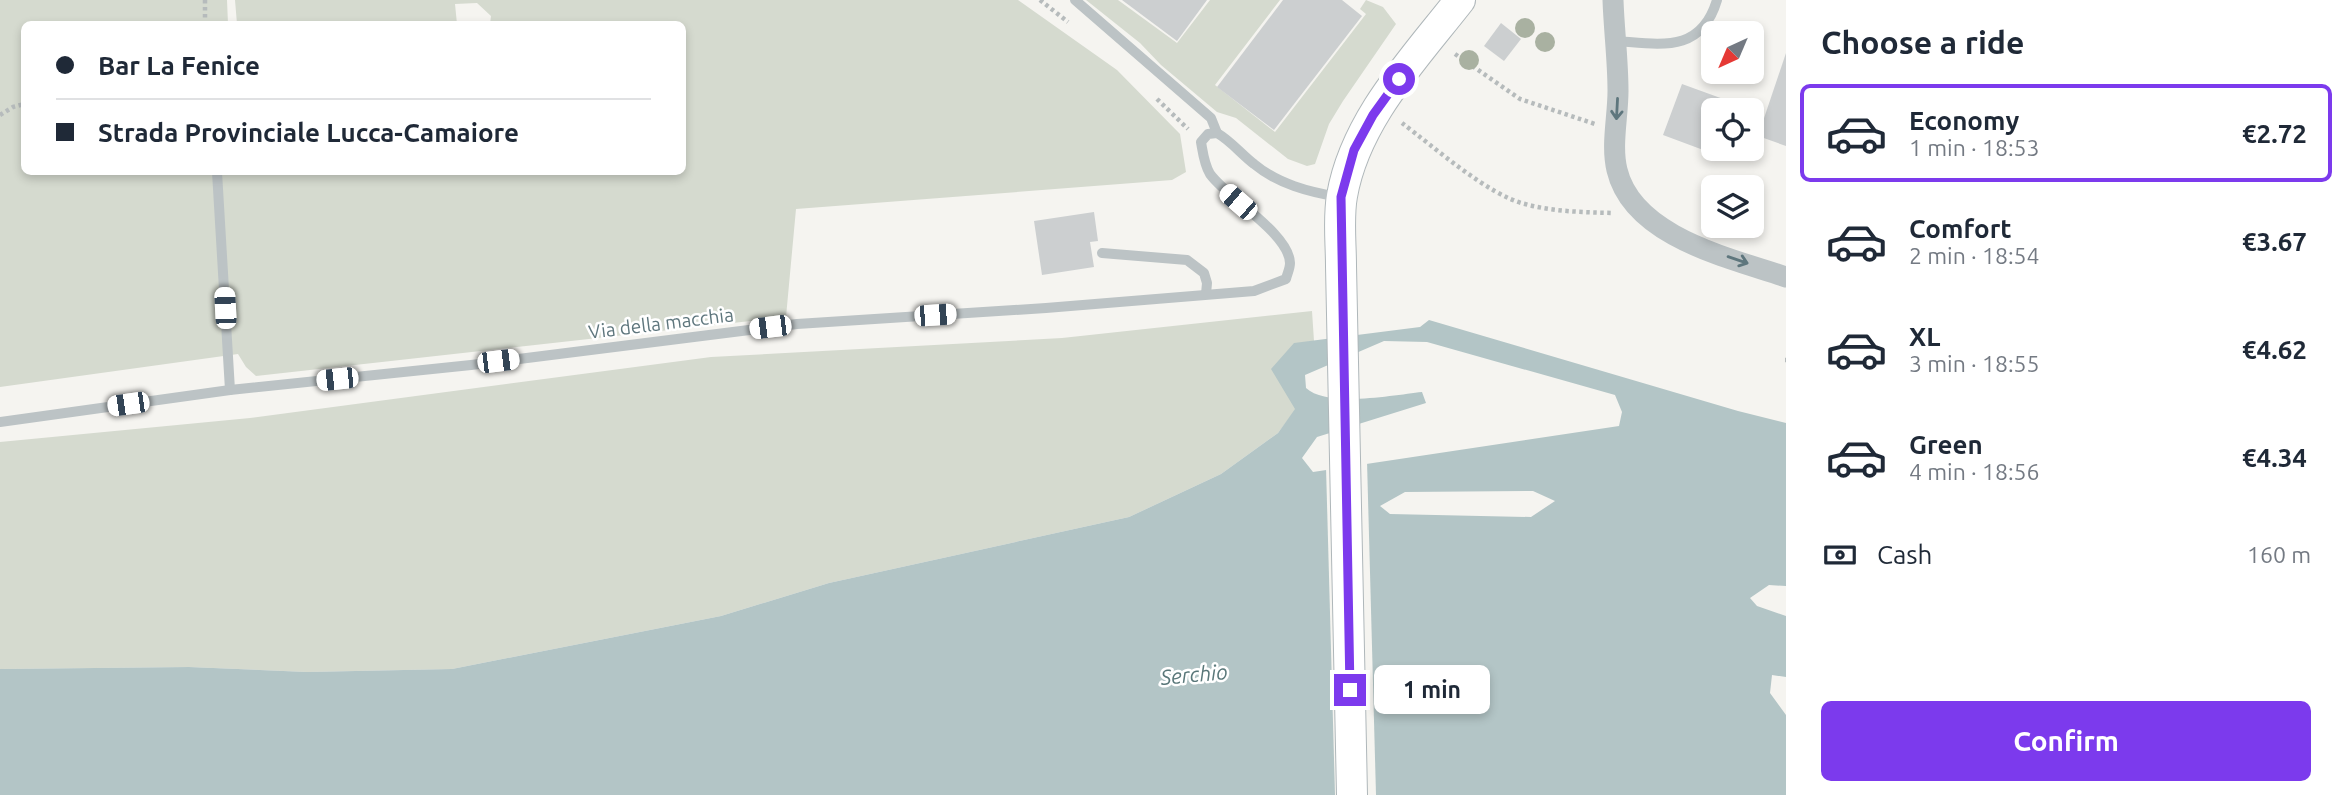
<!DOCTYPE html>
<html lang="en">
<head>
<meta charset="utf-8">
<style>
  body { margin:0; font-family:Ubuntu,sans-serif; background:#f2f2f3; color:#1f2937; height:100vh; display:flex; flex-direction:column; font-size:26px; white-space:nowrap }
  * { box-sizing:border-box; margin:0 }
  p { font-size:23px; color:#747a83 }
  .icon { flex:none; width:38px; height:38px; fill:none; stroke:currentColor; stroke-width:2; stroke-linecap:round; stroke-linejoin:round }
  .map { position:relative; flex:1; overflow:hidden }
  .side { display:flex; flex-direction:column; background:#fff; width:560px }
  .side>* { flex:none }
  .top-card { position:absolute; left:21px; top:21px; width:665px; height:154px; border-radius:10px; box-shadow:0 4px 10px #0003; display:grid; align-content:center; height:154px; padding:0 35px; background:#fff }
  .needle { width:46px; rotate:224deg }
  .tools { position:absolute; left:1701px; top:21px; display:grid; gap:14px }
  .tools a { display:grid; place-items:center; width:63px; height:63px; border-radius:10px; background:#fff; box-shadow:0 4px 10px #0003; font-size:35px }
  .end { position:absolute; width:32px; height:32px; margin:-16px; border:9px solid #7c3aed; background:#fff; box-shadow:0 0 0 4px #fff }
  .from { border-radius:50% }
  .bubble { position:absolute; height:49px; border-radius:10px; background:#fff; box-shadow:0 4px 10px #0003; font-size:23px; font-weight:600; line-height:49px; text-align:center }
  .car { position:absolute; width:21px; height:42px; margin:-21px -10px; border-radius:9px; box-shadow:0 0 5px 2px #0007; background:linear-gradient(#fff 24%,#345 0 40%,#fff 0 76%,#345 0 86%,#fff 0) }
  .top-card b { display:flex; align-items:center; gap:24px; height:66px; font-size:26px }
  .top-card b+b { border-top:2px solid #e0e1e3 }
  .top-card i { width:18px; height:18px; background:#1f2937 }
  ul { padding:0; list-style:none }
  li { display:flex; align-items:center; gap:21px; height:98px; margin:0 14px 10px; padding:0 21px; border:4px solid transparent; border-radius:10px }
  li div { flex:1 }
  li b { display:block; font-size:26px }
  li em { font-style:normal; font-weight:600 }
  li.active { border-color:#7c3aed }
  li>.icon { width:63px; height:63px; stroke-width:1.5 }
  h2 { padding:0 35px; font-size:32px; line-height:84px }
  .pay { display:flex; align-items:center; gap:18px; height:77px; padding:0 35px; font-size:26px }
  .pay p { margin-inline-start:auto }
  .cta { display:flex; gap:14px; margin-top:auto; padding:14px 35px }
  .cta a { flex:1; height:80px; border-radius:10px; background:#7c3aed; color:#fff; font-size:28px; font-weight:600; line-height:80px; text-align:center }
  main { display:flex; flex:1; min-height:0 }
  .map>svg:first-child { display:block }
  .green { fill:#d5dacf }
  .water { fill:#b3c5c6; fill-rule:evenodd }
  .pier { fill:#f5f4f0 }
  .building { fill:#cccfd0 }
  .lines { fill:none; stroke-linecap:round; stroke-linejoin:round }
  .secondary-casing { stroke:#afb7ba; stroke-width:32 }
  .path { stroke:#b6bbbc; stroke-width:4.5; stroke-dasharray:3.5 3.5; stroke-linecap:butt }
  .service { stroke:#bcc3c5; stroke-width:10 }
  .minor { stroke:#bcc3c5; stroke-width:21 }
  .secondary { stroke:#fff; stroke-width:30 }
  .tree { fill:#a9b1a1 }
  .oneway { stroke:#5e767d }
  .route { stroke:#7c3aed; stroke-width:9 }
  .labels { text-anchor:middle; stroke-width:5; stroke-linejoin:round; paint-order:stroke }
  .street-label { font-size:19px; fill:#5e767d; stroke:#fff }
  .water-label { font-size:21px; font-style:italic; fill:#597779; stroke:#fff }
</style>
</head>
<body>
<main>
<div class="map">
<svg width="1786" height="795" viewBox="0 0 1786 795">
  <rect width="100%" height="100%" fill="#f5f4f0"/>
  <g class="green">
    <path d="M0,0H227L228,24H24V172H682V24H490L491,16L477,3L455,4L457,24H237L235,0H1018L1117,70L1180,134L1186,172L1172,180L796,209L786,317L256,376L246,367L238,354L0,387Z"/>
    <path d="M1086,0H1118L1177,43L1210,0H1280L1215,85L1275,132L1366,14L1360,9L1366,0L1383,7L1396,24L1343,101L1329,124L1315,164L1307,166L1288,159L1236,118L1217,112L1161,65L1140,43Z"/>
    <path d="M1312,311L1314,341L1294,344L1296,409L1278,433L1221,474L1129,517L829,583L721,616L452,669L307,672L189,667L0,669V442L250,418L711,357L1062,338Z"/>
  </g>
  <path class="water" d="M1429,320L1738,411L1786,423V586L1769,585L1750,598L1757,606L1786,616V677L1772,675L1770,693L1786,715V795H0V669L189,667L307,672L452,669L721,616L829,583L1129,517L1221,474L1278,433L1295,409L1271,369L1294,343L1420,327ZM1384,341L1427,342L1615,395L1622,412L1619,426L1313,472L1302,458L1317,437L1426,403L1422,392C1394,395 1327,408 1306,388L1305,375ZM1533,491L1555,501L1531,517L1390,514L1380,506L1405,492Z"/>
  <path class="pier" d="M1367,461L1376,795H1335L1326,467Z"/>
  <g class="building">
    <path d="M1122,0H1207L1177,41Z"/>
    <path d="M1283,0H1342L1362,16L1274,130L1217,87Z"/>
    <path d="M1501,23L1521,39L1504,61L1484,46Z"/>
    <path d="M1786,53V146L1758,136Z"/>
    <path d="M1682,84L1726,100L1722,110H1713V132L1706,151L1663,135Z"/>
    <path d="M1094,212L1098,241L1090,242L1094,267L1042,275L1034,221Z"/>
  </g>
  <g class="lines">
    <g class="secondary-casing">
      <path id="secondary" d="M1352,795L1341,266C1341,243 1338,218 1342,196C1355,120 1414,59 1460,0"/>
    </g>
    <g class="path">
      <path d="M205,0V24"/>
      <path d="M1040,0L1068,22"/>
      <path d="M1455,54L1520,99L1595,124"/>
      <path d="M1157,99L1188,129"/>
      <path d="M0,115L13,107L24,104"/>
      <path d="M1402,123C1434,147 1488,195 1525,204C1554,212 1583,212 1612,213"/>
      <path d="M1785,360H1786"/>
    </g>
    <g class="service">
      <path d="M1075,0L1211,118L1217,133"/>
      <path d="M1615,41C1660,44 1701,54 1717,0"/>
      <path d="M217,172L230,390"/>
      <path d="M1102,253L1187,260L1204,273L1207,283L1206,294"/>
      <path d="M0,422L230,390L471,365L797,324L1046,308L1254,291L1286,279C1287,274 1290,269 1290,263C1289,233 1228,199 1210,174C1204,164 1203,153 1201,142L1208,134L1217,133C1231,141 1241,154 1254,164C1278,184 1309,192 1339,197"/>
    </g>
    <path class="minor" d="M1613,0C1614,30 1618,60 1618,91C1618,117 1611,145 1617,170C1633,237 1730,258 1786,277"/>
    <use href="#secondary" class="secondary"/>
  </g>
  <g class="tree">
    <circle cx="1525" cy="28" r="10"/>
    <circle cx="1545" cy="42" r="10"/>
    <circle cx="1469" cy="60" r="10"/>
  </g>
  <defs><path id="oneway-shaft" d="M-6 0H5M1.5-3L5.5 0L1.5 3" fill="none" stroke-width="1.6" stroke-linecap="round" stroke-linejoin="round" transform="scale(1.75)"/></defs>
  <g class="oneway">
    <use href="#oneway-shaft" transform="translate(1617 109) rotate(93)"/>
    <use href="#oneway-shaft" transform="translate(1738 260) rotate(19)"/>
  </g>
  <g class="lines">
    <path class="route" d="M1350,690L1341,197L1354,150L1373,115L1399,79"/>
  </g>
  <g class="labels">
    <g class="street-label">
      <text transform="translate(661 323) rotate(-7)" y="7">Via della macchia</text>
    </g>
    <g class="water-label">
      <text transform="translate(1194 675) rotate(-5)" y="7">Serchio</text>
    </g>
  </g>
</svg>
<div class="tools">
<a><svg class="needle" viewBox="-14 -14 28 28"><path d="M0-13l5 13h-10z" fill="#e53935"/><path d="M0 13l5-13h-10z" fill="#747a83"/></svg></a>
<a><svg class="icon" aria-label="locate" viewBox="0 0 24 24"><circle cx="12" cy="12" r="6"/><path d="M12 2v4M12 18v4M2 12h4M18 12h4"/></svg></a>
<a><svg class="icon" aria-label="layers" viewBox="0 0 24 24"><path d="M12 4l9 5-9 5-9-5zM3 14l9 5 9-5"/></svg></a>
</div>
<i class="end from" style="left:1399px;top:79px"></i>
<i class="end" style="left:1350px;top:690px"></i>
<div class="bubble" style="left:1374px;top:665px;width:116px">1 min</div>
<i class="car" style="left:1238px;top:202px;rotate:311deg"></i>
<i class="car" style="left:225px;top:308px;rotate:357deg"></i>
<i class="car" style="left:935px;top:315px;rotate:86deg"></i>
<i class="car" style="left:770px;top:327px;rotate:263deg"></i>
<i class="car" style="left:498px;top:361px;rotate:83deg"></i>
<i class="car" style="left:337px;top:379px;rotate:264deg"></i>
<i class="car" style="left:128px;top:404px;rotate:262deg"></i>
<div class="top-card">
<b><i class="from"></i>Bar La Fenice</b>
<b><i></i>Strada Provinciale Lucca-Camaiore</b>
</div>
</div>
<section class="side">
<h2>Choose a ride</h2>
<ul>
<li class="active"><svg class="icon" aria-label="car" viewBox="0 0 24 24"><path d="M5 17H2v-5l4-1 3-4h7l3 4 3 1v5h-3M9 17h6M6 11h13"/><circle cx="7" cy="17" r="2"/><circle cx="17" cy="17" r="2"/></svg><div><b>Economy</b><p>1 min · 18:53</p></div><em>€2.72</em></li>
<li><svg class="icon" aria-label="car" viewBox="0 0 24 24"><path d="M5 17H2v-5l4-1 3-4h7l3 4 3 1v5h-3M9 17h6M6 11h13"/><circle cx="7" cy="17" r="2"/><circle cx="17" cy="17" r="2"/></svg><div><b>Comfort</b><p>2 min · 18:54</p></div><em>€3.67</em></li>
<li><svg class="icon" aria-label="car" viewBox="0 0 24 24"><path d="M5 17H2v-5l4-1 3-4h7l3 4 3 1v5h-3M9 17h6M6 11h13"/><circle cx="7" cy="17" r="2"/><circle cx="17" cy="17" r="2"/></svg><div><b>XL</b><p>3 min · 18:55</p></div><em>€4.62</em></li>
<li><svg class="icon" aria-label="car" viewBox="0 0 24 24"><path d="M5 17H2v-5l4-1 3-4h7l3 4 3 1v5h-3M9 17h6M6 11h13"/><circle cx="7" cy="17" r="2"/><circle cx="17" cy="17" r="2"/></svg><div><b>Green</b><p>4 min · 18:56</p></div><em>€4.34</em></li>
</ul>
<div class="pay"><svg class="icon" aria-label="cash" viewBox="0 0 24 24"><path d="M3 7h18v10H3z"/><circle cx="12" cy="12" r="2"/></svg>Cash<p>160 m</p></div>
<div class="cta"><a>Confirm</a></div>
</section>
</main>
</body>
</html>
